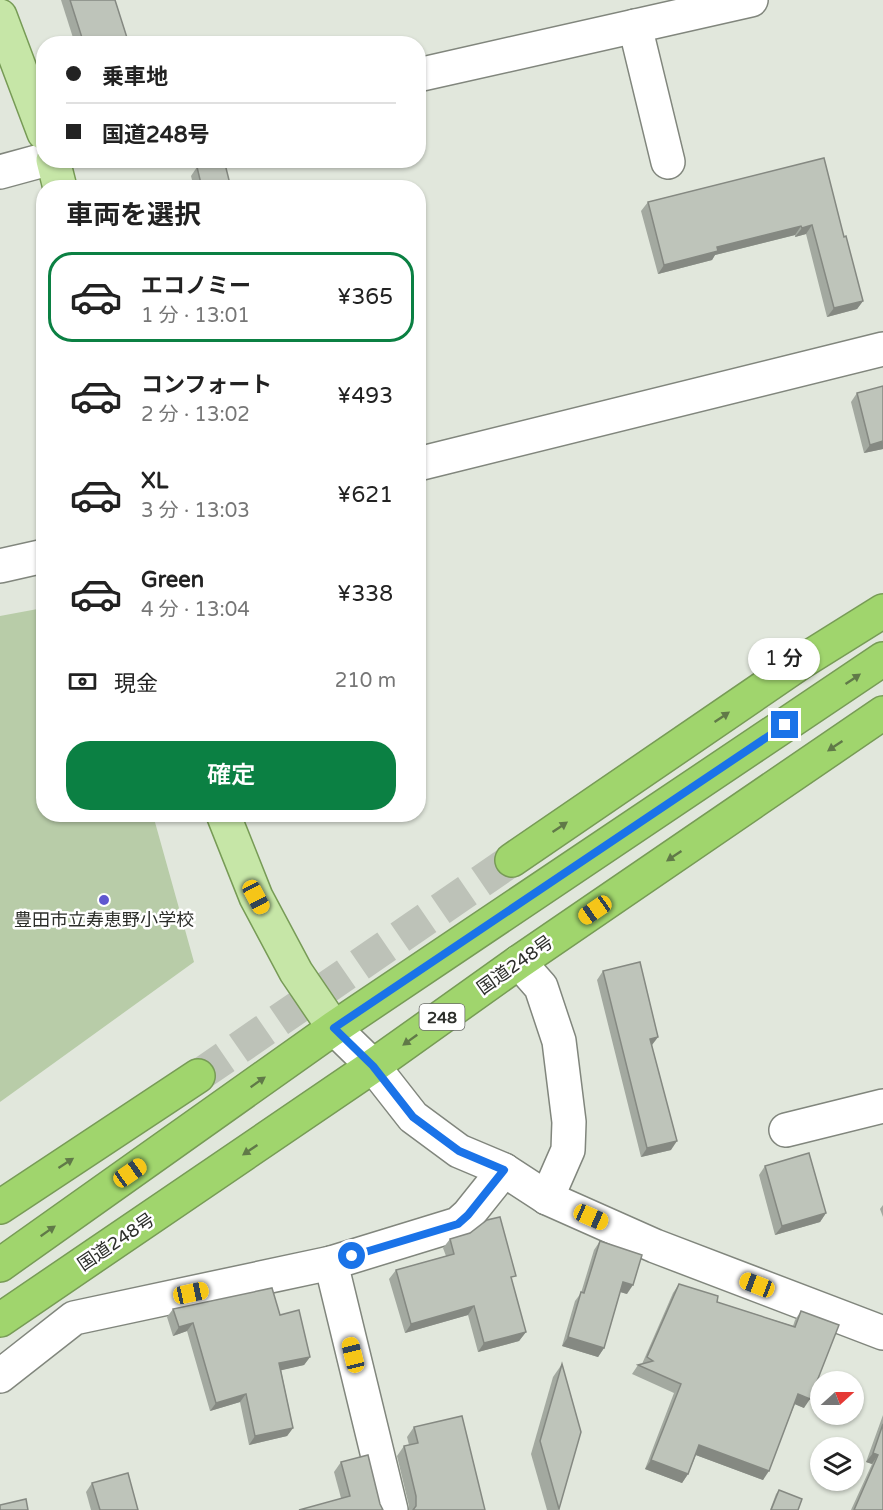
<!DOCTYPE html>
<html lang="ja">
<head>
<meta charset="utf-8">
<style>
  body { margin:0; font-family:"Varela Round","Noto Sans JP",sans-serif; background:#f6f6f6; color:#222; height:100vh; display:flex; flex-direction:column; font-size:22px; white-space:nowrap }
  * { box-sizing:border-box; margin:0 }
  p { font-size:20px; color:#767676 }
  .icon { flex:none; width:33px; height:33px; fill:none; stroke:currentColor; stroke-width:2; stroke-linecap:round; stroke-linejoin:round }
  .map { position:relative; flex:1; overflow:hidden }
  .side { position:absolute; left:36px; top:180px; width:390px; height:642px; display:flex; flex-direction:column; background:#fff; border-radius:24px; box-shadow:0 2px 4px #0004 }
  .side>* { flex:none }
  .guide { position:absolute; left:36px; top:36px; width:390px; height:132px; border-radius:24px; box-shadow:0 2px 4px #0004; display:grid; align-content:center; height:132px; padding:0 30px; background:#fff }
  .needle { width:39px; rotate:69deg }
  .tools { position:absolute; left:810px; top:1371px; display:grid; gap:12px }
  .tools a { display:grid; place-items:center; width:54px; height:54px; border-radius:50%; background:#fff; box-shadow:0 2px 4px #0004; font-size:30px }
  .end { position:absolute; width:27px; height:27px; margin:-14px; border:8px solid #1a73e8; background:#fff; box-shadow:0 0 0 3px #fff }
  .from { border-radius:50% }
  .bubble { position:absolute; height:42px; border-radius:21px; background:#fff; box-shadow:0 2px 4px #0004; font-size:20px; font-weight:600; line-height:42px; text-align:center }
  .car { position:absolute; width:18px; height:36px; margin:-18px -9px; border-radius:8px; box-shadow:0 0 4px 2px #0007; background:linear-gradient(#f5c518 24%,#345 0 40%,#f5c518 0 76%,#345 0 86%,#f5c518 0) }
  .guide b { display:flex; align-items:center; gap:21px; height:57px; font-size:22px }
  .guide b+b { border-top:2px solid #e0e0e0 }
  .guide i { width:15px; height:15px; background:#222 }
  ul { padding:0; list-style:none }
  li { display:flex; align-items:center; gap:18px; height:90px; margin:0 12px 9px; padding:0 18px; border:3px solid transparent; border-radius:24px }
  li div { flex:1 }
  li b { display:block; font-size:22px }
  li em { font-style:normal; font-weight:600 }
  li.active { border-color:#0b8043 }
  li>.icon { width:54px; height:54px; stroke-width:1.5 }
  h2 { padding:0 30px; font-size:27px; line-height:72px }
  .pay { display:flex; align-items:center; gap:15px; height:66px; padding:0 30px; font-size:22px }
  .pay p { margin-inline-start:auto }
  .button { display:flex; gap:12px; margin-top:auto; padding:12px 30px }
  .button a { flex:1; height:69px; border-radius:24px; background:#0b8043; color:#fff; font-size:24px; font-weight:600; line-height:69px; text-align:center }
  .map>svg:first-child { display:block }
  .green { fill:#b8cca8 }
  .lines { fill:none; stroke-linecap:round; stroke-linejoin:round }
  .highway-tunnel { stroke:#bdc2b8; stroke-width:33; stroke-dasharray:33 16; stroke-linecap:butt }
  .minor-casing { stroke:#81867d; stroke-width:36 }
  .major-casing { stroke:#779b56; stroke-width:36 }
  .highway-casing { stroke:#779b56; stroke-width:36 }
  .minor { stroke:#fff; stroke-width:33 }
  .major { stroke:#c6e6a7; stroke-width:33 }
  .highway { stroke:#a0d56d; stroke-width:33 }
  .wall { fill:#a3a9a0 }
  .shaded-wall { fill:#858982 }
  .building { fill:#bec4ba; stroke:#858982; stroke-width:1.5 }
  .oneway { fill:#607948 }
  .route { stroke:#1a73e8; stroke-width:8 }
  .poi-dot { fill:#6058d0; stroke:#fff; stroke-width:2 }
  .labels { text-anchor:middle; stroke-width:5; stroke-linejoin:round; paint-order:stroke }
  .shield { fill:#fff; stroke:#6b6d6a; stroke-width:1.5 }
  .shield-label { font-size:16px; font-weight:bold; fill:#2c2e2a }
  .poi-label { font-size:18px; fill:#2c2e2a; stroke:#fff }
  .street-label { font-size:18px; fill:#2c2e2a; stroke:#fff }
</style>
</head>
<body>
<div class="map">
<svg width="883" height="1510" viewBox="0 0 883 1510">
  <rect width="100%" height="100%" fill="#e1e7dc"/>
  <path class="green" d="M43,608L44,814L153,815L194,962L0,1102V616Z"/>
  <g class="lines">
    <path class="highway-tunnel" d="M198,1076L512,860"/>
    <g class="minor-casing">
      <g id="minor">
        <path d="M635,26L668,162"/>
        <path d="M418,75L751,0"/>
        <path d="M0,172L44,160"/>
        <path d="M418,464L883,349"/>
        <path d="M0,566L44,556"/>
        <path d="M519,962L541,987L559,1041L569,1122L568,1150L547,1198"/>
        <path d="M334,1028L373,1066L413,1117L459,1151L504,1170L547,1198L655,1246L883,1333"/>
        <path d="M786,1130L883,1106"/>
        <path d="M0,1376L74,1318L331,1263"/>
        <path d="M391,1510L331,1263L458,1224L468,1215L504,1170"/>
      </g>
    </g>
    <g class="major-casing">
      <g id="major">
        <path d="M0,16L44,133"/>
        <path d="M53,160L60,188"/>
        <path d="M223,814L256,897L296,972L334,1028"/>
      </g>
    </g>
    <g class="highway-casing">
      <g id="highway">
        <path d="M512,860L803,661L883,611"/>
        <path d="M0,1207L198,1076"/>
        <path d="M0,1265L334,1028L883,659"/>
        <path d="M0,1320L373,1066L519,962L883,713"/>
      </g>
    </g>
    <use href="#minor" class="minor"/>
    <use href="#major" class="major"/>
    <use href="#highway" class="highway"/>
  </g>
  <g class="wall">
    <path d="M61,0H115L129,44H75Z"/>
    <path d="M824,158L844,237L863,301L857,309L827,317L806,234L795,237V235L715,255L712,260L658,274L641,211L648,202Z"/>
    <path d="M197,167L231,188H194L191,176Z"/>
    <path d="M857,393L883,449L864,453L851,402Z"/>
    <path d="M603,971L658,1037L652,1045L671,1150L641,1157L597,980Z"/>
    <path d="M765,1166L826,1213L820,1222L775,1235L759,1175Z"/>
    <path d="M883,1205V1217L880,1209Z"/>
    <path d="M470,1233L512,1281L526,1332L519,1341L478,1352L468,1315L405,1333L389,1279L396,1270L446,1256L443,1248L450,1239Z"/>
    <path d="M600,1241L627,1294L620,1292L604,1348L598,1357L562,1346L575,1301L581,1293L594,1250Z"/>
    <path d="M679,1284L717,1302L793,1326L795,1320L801,1311L804,1408L795,1404L763,1480L696,1455L688,1474L682,1483L645,1469L674,1393L632,1374L638,1365L642,1364L673,1293Z"/>
    <path d="M173,1309L280,1315L310,1357L304,1365L281,1370L293,1428L287,1436L249,1445L240,1402L210,1411L187,1331L173,1336L167,1317Z"/>
    <path d="M562,1364L559,1509L558,1510H547L531,1454L553,1377Z"/>
    <path d="M883,1415V1510H851L872,1464L866,1462Z"/>
    <path d="M414,1427L485,1510H409V1506L397,1456L404,1446L409,1445L407,1437Z"/>
    <path d="M341,1462L380,1504L341,1498L334,1472Z"/>
    <path d="M92,1483L138,1510H91L86,1492Z"/>
    <path d="M779,1490L798,1510H770L776,1494Z"/>
  </g>
  <g class="shaded-wall">
    <path d="M812,225L806,234L795,237L802,228Z"/>
    <path d="M801,226L795,235L715,255L712,260L658,274L664,265L717,247Z"/>
    <path d="M863,301L857,309L827,317L834,308Z"/>
    <path d="M883,441V449L864,453L870,445Z"/>
    <path d="M658,1037L651,1046L650,1039Z"/>
    <path d="M677,1141L671,1150L641,1157L647,1148Z"/>
    <path d="M826,1213L820,1222L775,1235L782,1226Z"/>
    <path d="M623,1282L633,1285L627,1294L617,1291Z"/>
    <path d="M474,1306L468,1315L405,1333L411,1324Z"/>
    <path d="M193,1323L187,1331L173,1336L179,1327Z"/>
    <path d="M526,1332L519,1341L478,1352L484,1343Z"/>
    <path d="M568,1337L604,1348L598,1357L562,1346Z"/>
    <path d="M310,1357L304,1365L274,1372L279,1363Z"/>
    <path d="M246,1394L240,1402L210,1411L216,1403Z"/>
    <path d="M798,1394L810,1399L804,1408L792,1403Z"/>
    <path d="M293,1428L287,1436L249,1445L255,1436Z"/>
    <path d="M699,1445L769,1471L763,1480L693,1454Z"/>
    <path d="M873,1453L878,1455L872,1464L866,1462Z"/>
    <path d="M651,1460L688,1474L682,1483L645,1469Z"/>
  </g>
  <g class="building">
    <path d="M70,0H115L129,44H84Z"/>
    <path d="M824,158L844,237L846,236L863,301L834,308L812,225L802,228L801,226L717,247L718,251L664,265L648,202Z"/>
    <path d="M224,160L231,188H202L197,167Z"/>
    <path d="M883,386V441L870,445L857,393Z"/>
    <path d="M640,962L658,1037L650,1039L677,1141L647,1148L603,971Z"/>
    <path d="M809,1153L826,1213L782,1226L765,1166Z"/>
    <path d="M500,1217L516,1276L511,1277L526,1332L484,1343L474,1306L411,1324L396,1270L454,1254L450,1239L470,1233L487,1220Z"/>
    <path d="M600,1241L642,1255L633,1285L623,1282L604,1348L568,1337L581,1292L584,1293Z"/>
    <path d="M679,1284L718,1296L717,1302L795,1327L801,1311L839,1325L810,1399L798,1394L769,1471L699,1445L688,1474L651,1460L681,1384L638,1365L653,1361L647,1357Z"/>
    <path d="M272,1288L280,1315L299,1310L310,1357L279,1363L293,1428L255,1436L246,1394L216,1403L193,1323L179,1327L173,1309Z"/>
    <path d="M562,1364L581,1432L559,1509L540,1441Z"/>
    <path d="M462,1416L485,1510H413L416,1506V1496L404,1446L418,1443L414,1427Z"/>
    <path d="M883,1424V1510H854L878,1455L873,1453Z"/>
    <path d="M368,1455L380,1504L383,1510H299L350,1496L341,1462Z"/>
    <path d="M128,1473L138,1510H100L92,1483Z"/>
    <path d="M779,1490L802,1499L798,1510H771Z"/>
    <path d="M26,1499L28,1510H0V1505Z"/>
  </g>
  <defs><path id="oneway-solid" d="M-6-.8H1V-3.2L6.5 0L1 3.2V.8H-6Z" transform="scale(1.5)"/></defs>
  <g class="oneway">
    <use href="#oneway-solid" transform="translate(853 679) rotate(-34)"/>
    <use href="#oneway-solid" transform="translate(722 717) rotate(-34)"/>
    <use href="#oneway-solid" transform="translate(835 746) rotate(146)"/>
    <use href="#oneway-solid" transform="translate(560 827) rotate(-34)"/>
    <use href="#oneway-solid" transform="translate(674 856) rotate(146)"/>
    <use href="#oneway-solid" transform="translate(410 1040) rotate(144)"/>
    <use href="#oneway-solid" transform="translate(258 1082) rotate(-35)"/>
    <use href="#oneway-solid" transform="translate(250 1150) rotate(146)"/>
    <use href="#oneway-solid" transform="translate(66 1163) rotate(-33)"/>
    <use href="#oneway-solid" transform="translate(48 1231) rotate(-35)"/>
  </g>
  <g class="lines">
    <path class="route" d="M352,1256L458,1224L468,1215L504,1170L459,1151L413,1117L373,1066L334,1028L785,725"/>
  </g>
  <circle class="poi-dot" cx="104" cy="900" r="6"/>
  <g class="labels">
    <rect class="shield" x="419.5" y="1004" width="45" height="26" rx="4.5"/>
    <g class="shield-label">
      <text x="442" y="1023">248</text>
    </g>
    <g class="poi-label">
      <text x="104" y="926">豊田市立寿恵野小学校</text>
    </g>
    <g class="street-label">
      <text transform="translate(515 965) rotate(-35)" y="6">国道248号</text>
      <text transform="translate(116 1242) rotate(-34)" y="6">国道248号</text>
    </g>
  </g>
</svg>
<div class="tools">
<a><svg class="needle" viewBox="-14 -14 28 28"><path d="M0-13l5 13h-10z" fill="#e53935"/><path d="M0 13l5-13h-10z" fill="#767676"/></svg></a>
<a><svg class="icon" aria-label="layers" viewBox="0 0 24 24"><path d="M12 4l9 5-9 5-9-5zM3 14l9 5 9-5"/></svg></a>
</div>
<i class="end from" style="left:352px;top:1256px"></i>
<i class="end" style="left:785px;top:725px"></i>
<div class="bubble" style="left:748px;top:638px;width:72px">1 分</div>
<i class="car" style="left:256px;top:897px;rotate:152deg"></i>
<i class="car" style="left:595px;top:910px;rotate:235deg"></i>
<i class="car" style="left:130px;top:1173px;rotate:55deg"></i>
<i class="car" style="left:591px;top:1217px;rotate:114deg"></i>
<i class="car" style="left:757px;top:1285px;rotate:291deg"></i>
<i class="car" style="left:191px;top:1293px;rotate:78deg"></i>
<i class="car" style="left:353px;top:1355px;rotate:346deg"></i>
<div class="guide">
<b><i class="from"></i>乗車地</b>
<b><i></i>国道248号</b>
</div>
<section class="side">
<h2>車両を選択</h2>
<ul>
<li class="active"><svg class="icon" aria-label="car" viewBox="0 0 24 24"><path d="M5 17H2v-5l4-1 3-4h7l3 4 3 1v5h-3M9 17h6M6 11h13"/><circle cx="7" cy="17" r="2"/><circle cx="17" cy="17" r="2"/></svg><div><b>エコノミー</b><p>1 分 · 13:01</p></div><em>¥365</em></li>
<li><svg class="icon" aria-label="car" viewBox="0 0 24 24"><path d="M5 17H2v-5l4-1 3-4h7l3 4 3 1v5h-3M9 17h6M6 11h13"/><circle cx="7" cy="17" r="2"/><circle cx="17" cy="17" r="2"/></svg><div><b>コンフォート</b><p>2 分 · 13:02</p></div><em>¥493</em></li>
<li><svg class="icon" aria-label="car" viewBox="0 0 24 24"><path d="M5 17H2v-5l4-1 3-4h7l3 4 3 1v5h-3M9 17h6M6 11h13"/><circle cx="7" cy="17" r="2"/><circle cx="17" cy="17" r="2"/></svg><div><b>XL</b><p>3 分 · 13:03</p></div><em>¥621</em></li>
<li><svg class="icon" aria-label="car" viewBox="0 0 24 24"><path d="M5 17H2v-5l4-1 3-4h7l3 4 3 1v5h-3M9 17h6M6 11h13"/><circle cx="7" cy="17" r="2"/><circle cx="17" cy="17" r="2"/></svg><div><b>Green</b><p>4 分 · 13:04</p></div><em>¥338</em></li>
</ul>
<div class="pay"><svg class="icon" aria-label="cash" viewBox="0 0 24 24"><path d="M3 7h18v10H3z"/><circle cx="12" cy="12" r="2"/></svg>現金<p>210 m</p></div>
<div class="button"><a>確定</a></div>
</section>
</div>
</body>
</html>
